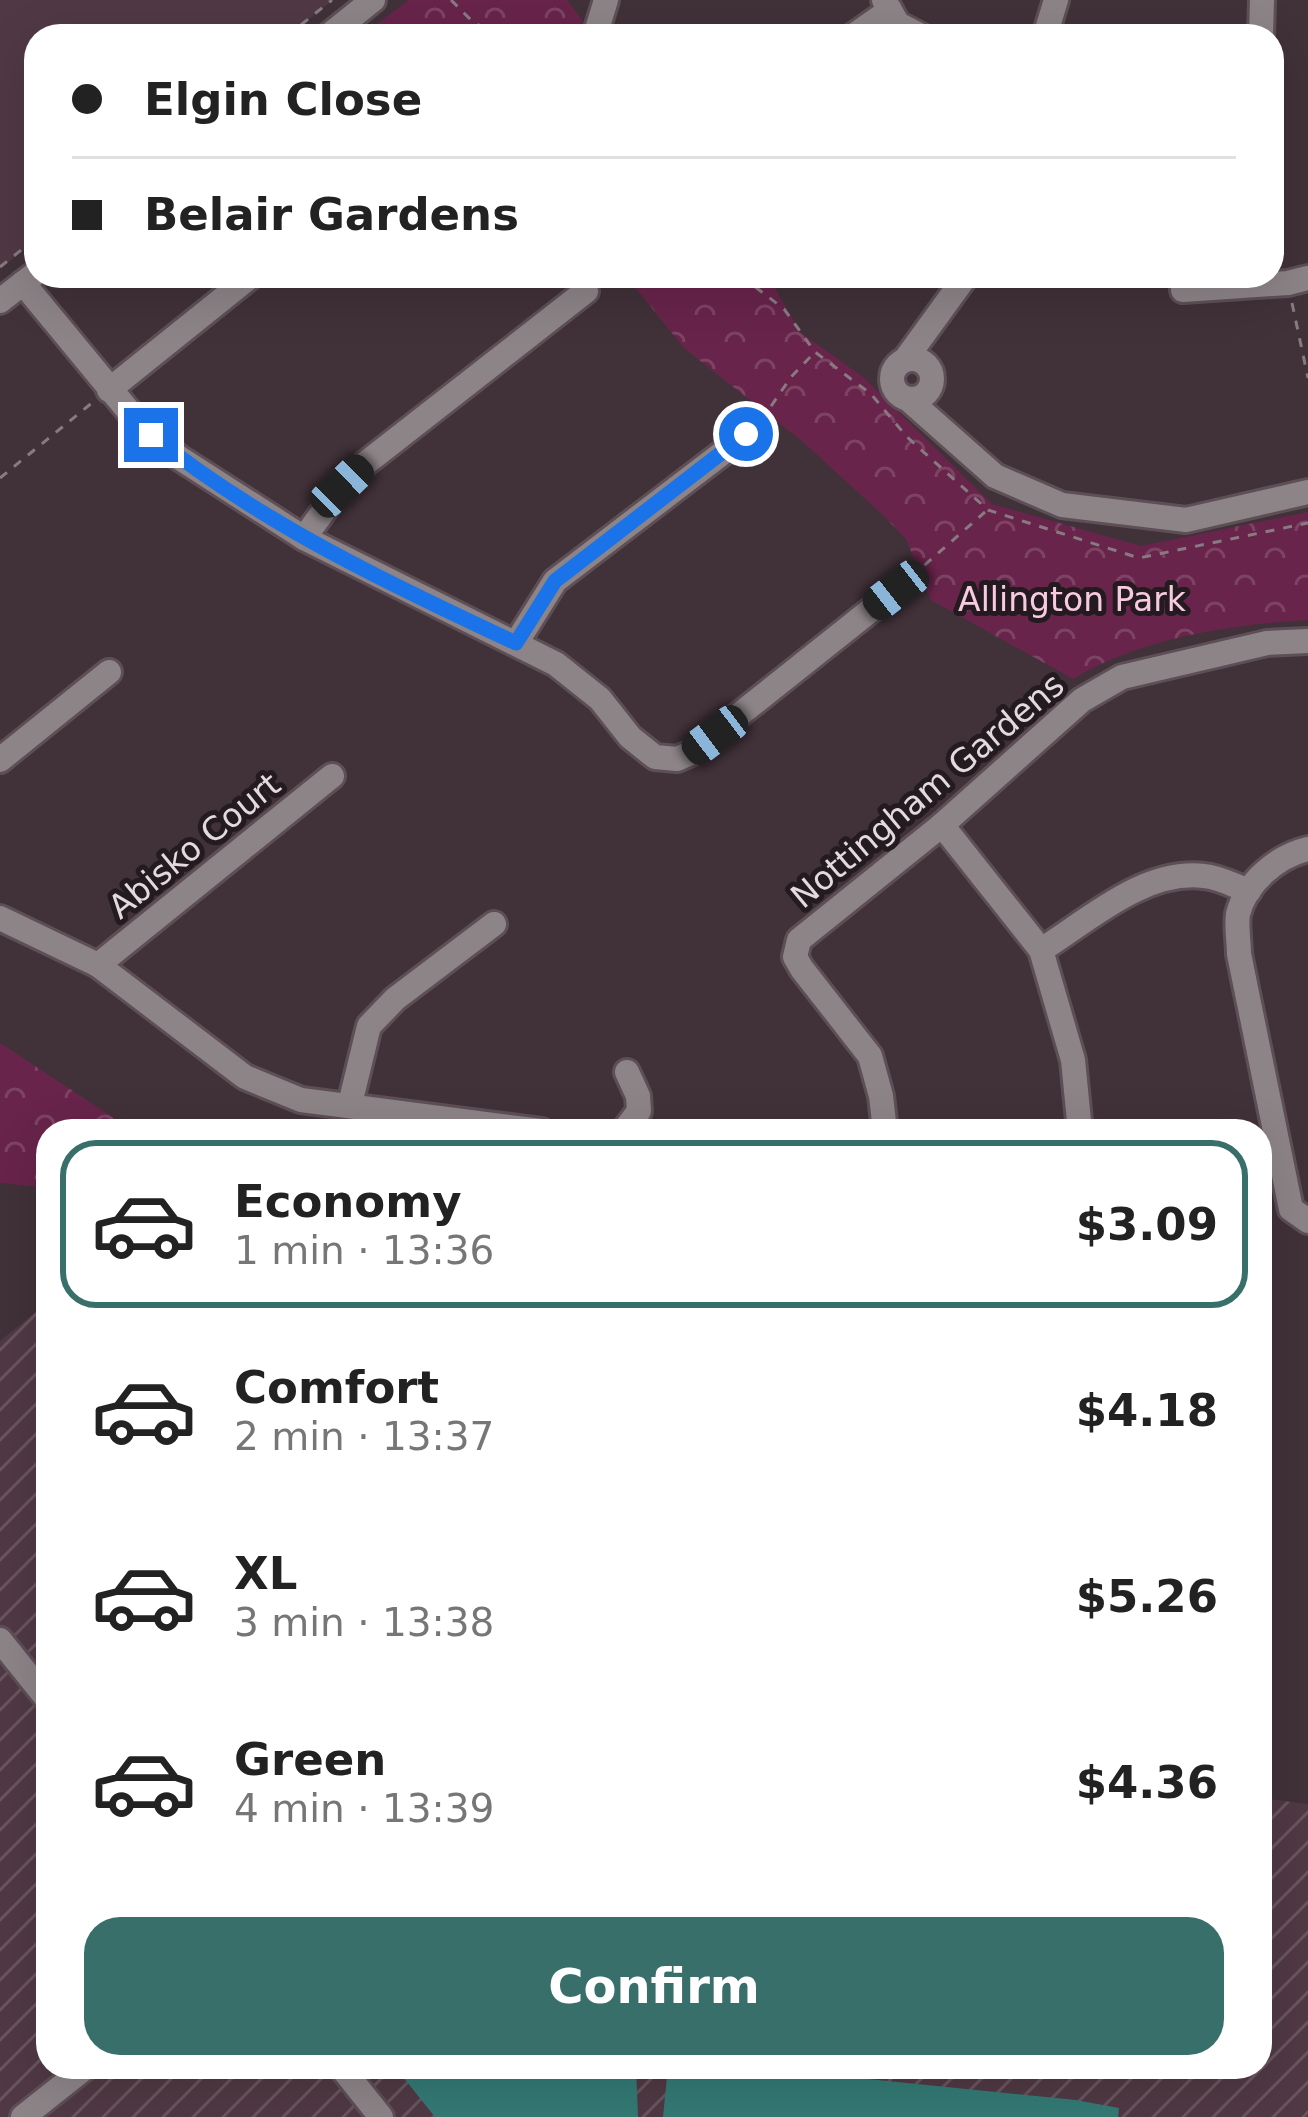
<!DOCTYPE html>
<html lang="en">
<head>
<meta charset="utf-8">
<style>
  body { margin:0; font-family:"DejaVu Sans",sans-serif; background:#f2f2f2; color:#222; height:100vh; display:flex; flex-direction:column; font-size:45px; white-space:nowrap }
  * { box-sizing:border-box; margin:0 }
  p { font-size:39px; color:#767676 }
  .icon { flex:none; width:66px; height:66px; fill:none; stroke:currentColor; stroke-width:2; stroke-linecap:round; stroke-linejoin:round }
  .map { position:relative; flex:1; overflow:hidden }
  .side { position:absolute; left:36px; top:1119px; width:1236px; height:960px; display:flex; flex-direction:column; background:#fff; border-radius:36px; box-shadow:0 12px 48px #0002 }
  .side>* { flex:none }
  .top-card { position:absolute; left:24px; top:24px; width:1260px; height:264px; border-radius:36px; box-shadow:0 12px 48px #0002; display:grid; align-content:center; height:264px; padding:0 48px; background:#fff }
  .end { position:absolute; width:54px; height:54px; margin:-27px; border:15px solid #1a73e8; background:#fff; box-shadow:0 0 0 6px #fff }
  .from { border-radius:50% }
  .car { position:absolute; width:36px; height:72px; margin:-36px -18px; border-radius:15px; box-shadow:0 0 9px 3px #0007; background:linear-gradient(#222 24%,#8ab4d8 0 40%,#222 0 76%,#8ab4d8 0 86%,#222 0) }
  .top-card b { display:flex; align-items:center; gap:42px; height:114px; font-size:45px }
  .top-card b+b { border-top:3px solid #e0e0e0 }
  .top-card i { width:30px; height:30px; background:#222 }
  ul { padding:21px 0 0; list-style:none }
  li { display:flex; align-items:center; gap:36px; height:168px; margin:0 24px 18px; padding:0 24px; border:6px solid transparent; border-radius:36px }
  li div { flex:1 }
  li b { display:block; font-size:45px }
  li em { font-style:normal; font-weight:700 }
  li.active { border-color:#396f6b }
  li>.icon { width:108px; height:108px; stroke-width:1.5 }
  .button { display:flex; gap:24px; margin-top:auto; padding:24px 48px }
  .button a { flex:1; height:138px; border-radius:36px; background:#396f6b; color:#fff; font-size:48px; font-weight:700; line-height:138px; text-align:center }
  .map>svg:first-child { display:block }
  .built { fill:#503944 }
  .industrial { fill:url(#industrial-furrows) }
  .park { fill:url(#park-crowns) }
  .building { fill:#347a75 }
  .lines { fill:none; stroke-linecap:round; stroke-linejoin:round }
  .minor-casing { stroke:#5e4f57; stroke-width:30 }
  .path { stroke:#887a81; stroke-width:3; stroke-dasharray:9 9; stroke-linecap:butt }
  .minor { stroke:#8d8488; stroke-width:24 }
  .route { stroke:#1a73e8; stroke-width:15 }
  .labels { text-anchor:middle; stroke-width:10; stroke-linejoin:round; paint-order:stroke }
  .park-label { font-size:33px; fill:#f7cadf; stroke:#231b1f }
  .street-label { font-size:33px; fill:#e4d9de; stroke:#231b1f }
</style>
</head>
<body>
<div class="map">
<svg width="1308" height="2117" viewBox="0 0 1308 2117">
  <defs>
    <pattern id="industrial-furrows" width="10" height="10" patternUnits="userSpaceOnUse" patternTransform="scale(3)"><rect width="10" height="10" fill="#503944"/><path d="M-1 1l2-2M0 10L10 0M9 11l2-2" fill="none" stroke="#69555f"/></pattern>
    <pattern id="park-crowns" width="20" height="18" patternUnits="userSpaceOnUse" patternTransform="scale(3)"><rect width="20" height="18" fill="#68244b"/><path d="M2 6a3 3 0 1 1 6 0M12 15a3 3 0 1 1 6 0" fill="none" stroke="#7d4364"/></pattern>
  </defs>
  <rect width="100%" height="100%" fill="#413139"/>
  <path class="built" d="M0,0H333L288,36H36V240L0,269Z"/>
  <path class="industrial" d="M48,1302V2067H1260V1798L1308,1804V2117H0V1341Z"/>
  <g class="park">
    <path d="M409,0H567L583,21L582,36H386L377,24Z"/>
    <path d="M626,276H768L800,332L863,377L992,504L1141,546L1308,512V620C1228,625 1142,638 1073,679L931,600L906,539L884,516L803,442L684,348Z"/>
    <path d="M0,1043L114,1118L103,1131H48V1188L0,1183Z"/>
  </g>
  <g class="building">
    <path d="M395,2067H636L638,2117H435Z"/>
    <path d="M668,2067H750L1076,2100L1119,2108L1118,2117H663Z"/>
  </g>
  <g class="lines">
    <g class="minor-casing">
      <g id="minor">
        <path d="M884,0L898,24L921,36"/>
        <path d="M328,36L373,0"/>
        <path d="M595,36L606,0"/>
        <path d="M853,36L890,10"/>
        <path d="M1045,36L1056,0"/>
        <path d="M1261,36L1262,0"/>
        <path d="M1188,276L1183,290L1288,283L1308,278"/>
        <path d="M23,283L131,414L178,457L304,538L556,664L600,699L630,737L655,757L677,759L691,753L896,590"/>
        <path d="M0,301L36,273"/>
        <circle cx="912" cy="379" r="20"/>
        <path d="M905,360L966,276"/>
        <path d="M109,390L251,276"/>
        <path d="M908,399L995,476L1062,505L1186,520L1308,492"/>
        <path d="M304,538L342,486L366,463L586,291"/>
        <path d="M516,643L555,581L746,435"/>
        <path d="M0,760L109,672"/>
        <path d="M942,825L1041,950L1073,1060L1080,1131"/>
        <path d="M1308,849C1278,856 1246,882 1238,914C1236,926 1239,942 1239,954L1291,1209L1308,1221"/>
        <path d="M0,918L98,965L245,1077L301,1100L541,1131"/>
        <path d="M1041,950C1089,920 1144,869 1204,876C1219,877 1235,886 1249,891"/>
        <path d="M98,965L332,776"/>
        <path d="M350,1104L369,1026L395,999L494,924"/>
        <path d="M624,1131L639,1111L638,1096L627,1072"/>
        <path d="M885,1131L881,1096L870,1056L802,969L795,957L799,940L942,825L1082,700L1122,677L1267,643L1308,641"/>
        <path d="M0,1640L48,1700"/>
        <path d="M341,2067L381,2117"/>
        <path d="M23,2117L86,2067"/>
      </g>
    </g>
    <g class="path">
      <path d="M451,0L473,22L499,36"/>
      <path d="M287,36L332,0"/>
      <path d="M465,36L473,22"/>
      <path d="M0,267L36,238"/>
      <path d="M741,276L784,309L815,352L871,394L907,437L988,510L1139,558L1308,523"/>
      <path d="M1292,303L1308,378"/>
      <path d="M761,421L791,377L814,353"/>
      <path d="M0,478L93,402"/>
      <path d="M911,577L985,512"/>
    </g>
    <use href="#minor" class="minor"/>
  </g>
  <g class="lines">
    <path class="route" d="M151,435C261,523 389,584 516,643L555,581L746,434"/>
  </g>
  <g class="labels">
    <g class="park-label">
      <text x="1072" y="611">Allington Park</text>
    </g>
    <g class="street-label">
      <text transform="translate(927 790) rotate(-40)" y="12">Nottingham Gardens</text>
      <text transform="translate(194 845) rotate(-39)" y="12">Abisko Court</text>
    </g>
  </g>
</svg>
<i class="end from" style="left:746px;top:434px"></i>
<i class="end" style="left:151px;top:435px"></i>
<i class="car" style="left:342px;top:486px;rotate:46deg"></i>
<i class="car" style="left:896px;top:590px;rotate:232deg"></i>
<i class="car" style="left:715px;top:735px;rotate:233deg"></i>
<div class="top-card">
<b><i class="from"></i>Elgin Close</b>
<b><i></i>Belair Gardens</b>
</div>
<section class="side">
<ul>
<li class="active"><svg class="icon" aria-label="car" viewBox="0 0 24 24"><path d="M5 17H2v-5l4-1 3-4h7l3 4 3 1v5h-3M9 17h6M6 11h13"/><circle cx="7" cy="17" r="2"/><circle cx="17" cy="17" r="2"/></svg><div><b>Economy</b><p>1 min · 13:36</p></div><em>$3.09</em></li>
<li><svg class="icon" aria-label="car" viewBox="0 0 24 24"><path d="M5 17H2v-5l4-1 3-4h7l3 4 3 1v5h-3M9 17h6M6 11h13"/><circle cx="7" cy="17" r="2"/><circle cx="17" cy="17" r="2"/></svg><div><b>Comfort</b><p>2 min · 13:37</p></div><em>$4.18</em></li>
<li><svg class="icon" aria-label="car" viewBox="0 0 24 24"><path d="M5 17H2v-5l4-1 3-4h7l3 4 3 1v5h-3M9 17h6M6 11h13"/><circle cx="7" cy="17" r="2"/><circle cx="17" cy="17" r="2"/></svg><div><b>XL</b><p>3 min · 13:38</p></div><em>$5.26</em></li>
<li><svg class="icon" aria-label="car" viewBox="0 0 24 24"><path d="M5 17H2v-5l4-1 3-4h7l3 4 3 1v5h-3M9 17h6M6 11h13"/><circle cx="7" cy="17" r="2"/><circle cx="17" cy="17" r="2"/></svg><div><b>Green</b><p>4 min · 13:39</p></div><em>$4.36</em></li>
</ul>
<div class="button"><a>Confirm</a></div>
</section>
</div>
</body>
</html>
